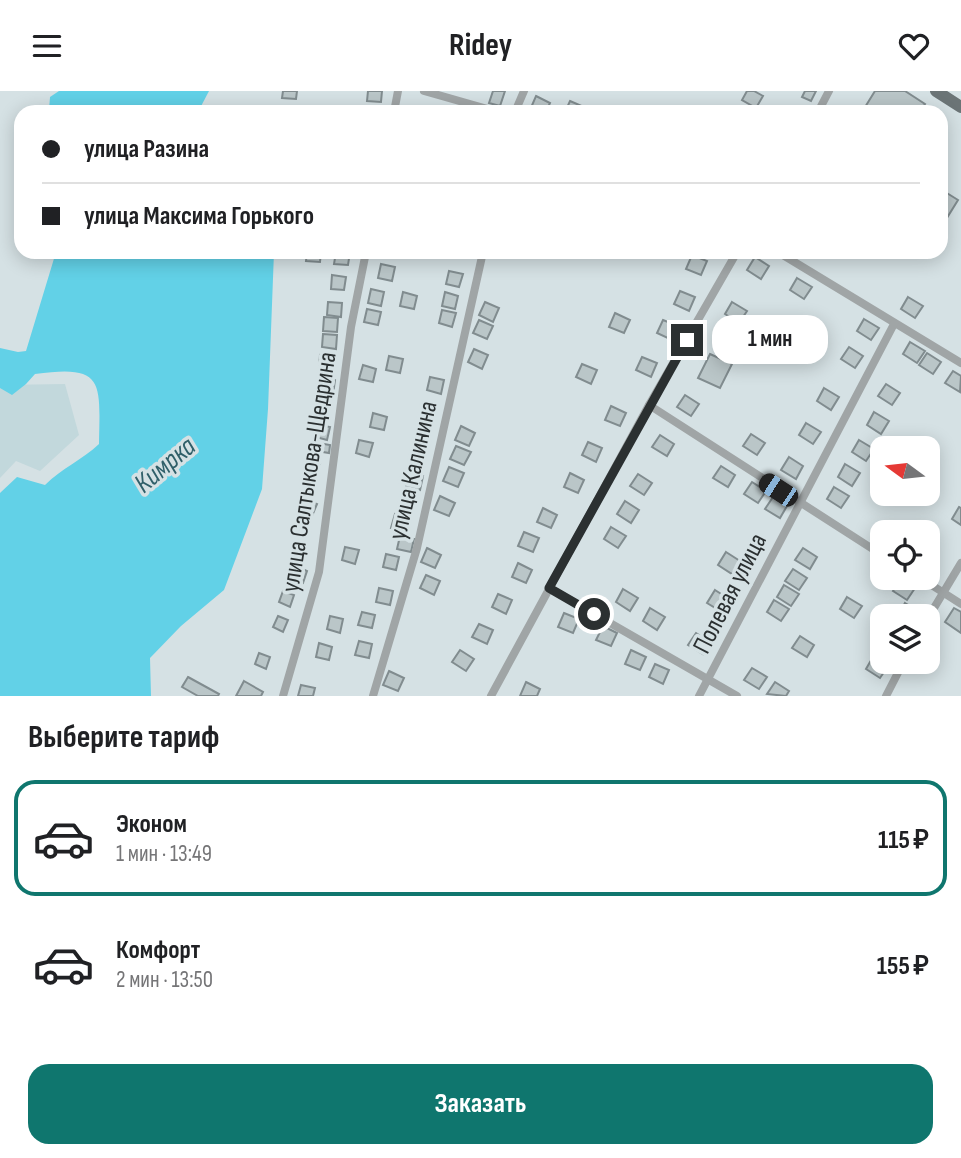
<!DOCTYPE html>
<html lang="ru">
<head>
<meta charset="utf-8">
<style>
  body { margin:0; font-family:"Sofia Sans Condensed",sans-serif; background:#f2f2f2; color:#202124; height:100vh; display:flex; flex-direction:column; font-size:26px; white-space:nowrap }
  * { box-sizing:border-box; margin:0 }
  p { font-size:23px; color:#757577 }
  .icon { flex:none; width:38px; height:38px; fill:none; stroke:currentColor; stroke-width:2; stroke-linecap:round; stroke-linejoin:round }
  .map { position:relative; height:605px; overflow:hidden }
  .side { display:flex; flex-direction:column; background:#fff; flex:1 }
  .side>* { flex:none }
  .top-card { position:absolute; left:14px; top:14px; width:934px; height:154px; border-radius:21px; box-shadow:0 4px 18px #0003; display:grid; align-content:center; height:154px; padding:0 28px; background:#fff }
  .needle { width:46px; rotate:285deg }
  .buttons { position:absolute; left:870px; top:345px; display:grid; gap:14px }
  .buttons a { display:grid; place-items:center; width:70px; height:70px; border-radius:14px; background:#fff; box-shadow:0 4px 18px #0003; font-size:35px }
  .end { position:absolute; width:32px; height:32px; margin:-16px; border:9px solid #2b3031; background:#fff; box-shadow:0 0 0 4px #fff }
  .from { border-radius:50% }
  .bubble { position:absolute; height:49px; border-radius:21px; background:#fff; box-shadow:0 4px 18px #0003; font-size:23px; font-weight:700; line-height:49px; text-align:center }
  .car { position:absolute; width:21px; height:42px; margin:-21px -10px; border-radius:9px; box-shadow:0 0 5px 2px #0007; background:linear-gradient(#222 24%,#8ab4d8 0 40%,#222 0 76%,#8ab4d8 0 86%,#222 0) }
  .top-card b { display:flex; align-items:center; gap:24px; height:66px; font-size:26px }
  .top-card b+b { border-top:2px solid #e0e0e0 }
  .top-card i { width:18px; height:18px; background:#202124 }
  ul { padding:0; list-style:none }
  li { display:flex; align-items:center; gap:21px; height:116px; margin:0 14px 10px; padding:0 14px; border:4px solid transparent; border-radius:21px }
  li div { flex:1 }
  li b { display:block; font-size:26px }
  li em { font-style:normal; font-weight:700 }
  li.active { border-color:#0f766e }
  li>.icon { width:63px; height:63px; stroke-width:1.5 }
  h2 { padding:0 28px; font-size:32px; line-height:84px }
  .action { display:flex; gap:14px; margin-top:auto; padding:14px 28px }
  .action a { flex:1; height:80px; border-radius:21px; background:#0f766e; color:#fff; font-size:28px; font-weight:700; line-height:80px; text-align:center }
  header { display:flex; justify-content:space-between; align-items:center; height:91px; padding:0 28px; background:#fff; font-size:32px; font-weight:700 }
  .map>svg:first-child { display:block }
  .built { fill:#c2d8dc }
  .water { fill:#62d1e7 }
  .building { fill:#bac6c8; stroke:#818c8f; stroke-width:2 }
  .lines { fill:none; stroke-linecap:round; stroke-linejoin:round }
  .minor { stroke:#a0a5a6; stroke-width:8 }
  .primary { stroke:#6b7476; stroke-width:12 }
  .route { stroke:#2b3031; stroke-width:9 }
  .labels { text-anchor:middle; stroke-width:7; stroke-linejoin:round; paint-order:stroke }
  .street-label { font-size:26px; fill:#2b3031; stroke:#d5e1e4 }
  .water-label { font-size:28px; font-style:italic; fill:#2f5f69; stroke:#d5e1e4 }
</style>
</head>
<body>
<header><svg class="icon" aria-label="menu" viewBox="0 0 24 24"><path d="M4 6h16M4 12h16M4 18h16"/></svg>Ridey<svg class="icon" aria-label="heart" viewBox="0 0 24 24"><path d="M12 20l-8-8c-3-5 5-10 8-4 3-6 11-1 8 4z"/></svg></header>
<div class="map">
<svg width="961" height="605" viewBox="0 0 961 605">
  <rect width="100%" height="100%" fill="#d5e1e4"/>
  <path class="built" d="M65,293L79,344L40,380L16,370L0,387V294Z"/>
  <g class="water">
    <path d="M59,0H209L198,21H59L49,19L50,6Z"/>
    <path d="M56,161H274L268,318L262,398L224,499L181,535L150,567L151,605H0V402L17,386L45,394C62,377 82,369 99,353C100,291 105,273 35,283L26,293L12,304L0,297V257L18,261L26,260Z"/>
  </g>
  <g class="building">
    <path d="M283,0H297L296,8L282,7Z"/>
    <path d="M368,0H382L381,11L367,10Z"/>
    <path d="M493,0H505L500,15L489,12Z"/>
    <path d="M747,0H754L763,5L756,17L742,9Z"/>
    <path d="M805,0H816L811,10L802,6Z"/>
    <path d="M875,0H905L925,13L920,21H862Z"/>
    <path d="M536,5L550,12L546,21L530,19Z"/>
    <path d="M570,10L584,16L582,21H565Z"/>
    <path d="M942,99L958,109L945,130L942,128Z"/>
    <path d="M307,161H321L320,171L306,170Z"/>
    <path d="M336,161H350L348,174L334,173Z"/>
    <path d="M692,164L707,170L701,184L686,178Z"/>
    <path d="M755,166L769,175L761,188L747,179Z"/>
    <path d="M381,173L395,176L392,190L378,187Z"/>
    <path d="M449,180L463,183L459,196L446,193Z"/>
    <path d="M332,184L346,186L344,199L331,198Z"/>
    <path d="M797,187L812,196L804,208L790,199Z"/>
    <path d="M371,198L384,201L381,215L368,212Z"/>
    <path d="M680,200L695,206L689,220L674,213Z"/>
    <path d="M403,201L417,205L414,218L400,215Z"/>
    <path d="M445,201L458,205L455,218L442,215Z"/>
    <path d="M908,206L923,215L915,227L901,218Z"/>
    <path d="M328,211L342,212L341,226L327,224Z"/>
    <path d="M485,211L499,217L493,231L479,224Z"/>
    <path d="M732,211L747,220L739,232L725,223Z"/>
    <path d="M367,218L381,221L378,234L364,231Z"/>
    <path d="M442,219L456,222L452,236L439,232Z"/>
    <path d="M615,222L630,229L624,242L609,236Z"/>
    <path d="M324,226L338,227L337,241L323,240Z"/>
    <path d="M864,228L879,237L871,249L857,240Z"/>
    <path d="M479,229L493,235L487,248L473,242Z"/>
    <path d="M663,229L678,235L672,249L657,242Z"/>
    <path d="M723,231L738,240L730,252L716,243Z"/>
    <path d="M323,243L337,244L336,258L322,256Z"/>
    <path d="M910,251L925,260L917,272L903,263Z"/>
    <path d="M849,256L863,265L855,277L841,268Z"/>
    <path d="M474,258L488,264L482,278L468,271Z"/>
    <path d="M927,262L941,271L933,283L919,274Z"/>
    <path d="M710,263L732,273L720,297L698,287Z"/>
    <path d="M320,264L334,266L333,279L319,278Z"/>
    <path d="M389,265L403,268L400,282L386,279Z"/>
    <path d="M642,266L657,272L651,286L636,279Z"/>
    <path d="M582,273L597,279L591,293L576,286Z"/>
    <path d="M363,274L376,278L373,291L359,288Z"/>
    <path d="M953,280L961,285L960,301L945,292Z"/>
    <path d="M430,286L444,289L441,303L427,299Z"/>
    <path d="M321,287L335,289L333,303L319,301Z"/>
    <path d="M886,293L900,302L892,314L878,305Z"/>
    <path d="M824,297L839,306L831,319L817,310Z"/>
    <path d="M685,304L699,313L691,325L677,316Z"/>
    <path d="M611,315L626,322L620,335L605,329Z"/>
    <path d="M874,321L889,330L881,343L867,334Z"/>
    <path d="M373,322L387,326L384,339L370,336Z"/>
    <path d="M806,332L821,341L813,353L799,344Z"/>
    <path d="M318,334L330,336L327,349L316,346Z"/>
    <path d="M461,335L475,342L469,355L455,349Z"/>
    <path d="M751,343L765,352L757,364L743,355Z"/>
    <path d="M415,344L429,347L425,360L412,357Z"/>
    <path d="M660,344L674,353L667,365L652,356Z"/>
    <path d="M359,349L373,352L369,366L356,362Z"/>
    <path d="M859,349L874,358L866,370L852,361Z"/>
    <path d="M313,351L330,354L329,362L311,359Z"/>
    <path d="M588,351L602,357L596,371L582,364Z"/>
    <path d="M456,355L471,361L464,374L450,368Z"/>
    <path d="M789,366L803,375L796,388L781,379Z"/>
    <path d="M309,371L320,373L318,385L306,383Z"/>
    <path d="M845,373L860,382L852,395L838,386Z"/>
    <path d="M721,375L735,384L728,396L713,387Z"/>
    <path d="M449,376L464,382L458,396L443,390Z"/>
    <path d="M409,382L423,385L420,399L406,396Z"/>
    <path d="M570,382L584,389L578,402L564,396Z"/>
    <path d="M638,383L652,392L644,404L630,395Z"/>
    <path d="M752,391L766,400L758,412L744,403Z"/>
    <path d="M834,396L849,405L841,417L827,408Z"/>
    <path d="M440,405L455,412L449,425L434,419Z"/>
    <path d="M773,406L787,415L780,427L765,418Z"/>
    <path d="M306,409L317,413L312,425L301,421Z"/>
    <path d="M625,410L639,419L631,432L617,423Z"/>
    <path d="M959,416L961,417V434L952,428Z"/>
    <path d="M543,417L557,424L551,437L537,431Z"/>
    <path d="M395,423L408,426L405,440L391,437Z"/>
    <path d="M297,430L308,434L303,446L292,442Z"/>
    <path d="M611,436L626,445L618,457L604,448Z"/>
    <path d="M524,441L539,447L533,461L518,455Z"/>
    <path d="M400,445L414,448L411,461L397,458Z"/>
    <path d="M345,456L359,459L355,473L342,469Z"/>
    <path d="M427,457L441,464L435,477L421,471Z"/>
    <path d="M803,457L817,466L810,478L795,469Z"/>
    <path d="M726,461L740,470L732,483L718,474Z"/>
    <path d="M386,463L399,466L396,479L383,476Z"/>
    <path d="M882,471V486H892L889,492L874,483Z"/>
    <path d="M518,472L532,479L526,492L512,486Z"/>
    <path d="M296,475L307,480L303,492L292,487Z"/>
    <path d="M793,478L807,487L799,499L785,490Z"/>
    <path d="M426,484L440,490L434,504L420,497Z"/>
    <path d="M901,488L915,497L907,509L893,500Z"/>
    <path d="M784,494L799,503L791,515L777,506Z"/>
    <path d="M379,497L393,500L390,514L376,511Z"/>
    <path d="M623,498L638,507L630,520L616,511Z"/>
    <path d="M715,499L729,508L722,521L707,512Z"/>
    <path d="M283,500L294,504L290,516L279,511Z"/>
    <path d="M498,503L512,509L506,523L492,516Z"/>
    <path d="M847,506L862,515L854,527L840,518Z"/>
    <path d="M774,509L789,518L781,530L767,521Z"/>
    <path d="M905,512L920,521L918,525H898Z"/>
    <path d="M650,517L665,526L657,539L643,530Z"/>
    <path d="M954,517L961,521V542L945,531Z"/>
    <path d="M362,521L375,524L372,537L358,534Z"/>
    <path d="M564,522L579,528L573,542L558,536Z"/>
    <path d="M278,525L288,529L283,541L273,536Z"/>
    <path d="M330,525L343,528L340,542L327,538Z"/>
    <path d="M479,533L493,539L487,553L472,546Z"/>
    <path d="M603,535L617,542L611,555L596,549Z"/>
    <path d="M696,542L710,551L703,563L688,554Z"/>
    <path d="M800,545L814,554L807,566L792,557Z"/>
    <path d="M359,550L372,553L369,567L355,564Z"/>
    <path d="M319,552L332,556L329,569L316,566Z"/>
    <path d="M460,559L474,568L466,580L452,571Z"/>
    <path d="M631,559L646,566L640,579L625,573Z"/>
    <path d="M259,562L270,566L266,578L255,573Z"/>
    <path d="M873,566L888,575L880,587L866,578Z"/>
    <path d="M655,573L669,579L663,593L649,586Z"/>
    <path d="M752,577L767,586L759,598L744,589Z"/>
    <path d="M389,580L404,587L398,600L383,594Z"/>
    <path d="M188,586L219,603L218,605H198L182,596Z"/>
    <path d="M244,590L263,601L261,605H236Z"/>
    <path d="M526,591L540,598L537,605H520Z"/>
    <path d="M775,591L789,600L786,605L767,603Z"/>
    <path d="M301,594L315,597L313,605H298Z"/>
  </g>
  <g class="lines">
    <g class="minor">
      <path d="M424,0L498,21"/>
      <path d="M394,21L398,0"/>
      <path d="M515,21L524,0"/>
      <path d="M818,21L829,0"/>
      <path d="M778,161L961,272"/>
      <path d="M649,314L882,464"/>
      <path d="M919,486L961,513"/>
      <path d="M549,497L737,605"/>
      <path d="M928,527L961,472"/>
      <path d="M283,605L319,481L351,236L366,161"/>
      <path d="M373,605L417,457L483,161"/>
      <path d="M491,605L649,314L737,161"/>
      <path d="M699,605L894,233"/>
      <path d="M886,605L904,570"/>
    </g>
    <path class="primary" d="M936,0L961,16"/>
  </g>
  <g class="lines">
    <path class="route" d="M594,523L549,497L687,249"/>
  </g>
  <g class="labels">
    <g class="street-label">
      <text transform="translate(412 379) rotate(-77)" y="9">улица Калинина</text>
      <text transform="translate(308 381) rotate(-81)" y="9">улица Салтыкова-Щедрина</text>
      <text transform="translate(729 502) rotate(-63)" y="9">Полевая улица</text>
    </g>
    <g class="water-label">
      <text transform="translate(164 373) rotate(-40)" y="10">Кимрка</text>
    </g>
  </g>
</svg>
<div class="buttons">
<a><svg class="needle" viewBox="-14 -14 28 28"><path d="M0-13l5 13h-10z" fill="#e53935"/><path d="M0 13l5-13h-10z" fill="#757577"/></svg></a>
<a><svg class="icon" aria-label="locate" viewBox="0 0 24 24"><circle cx="12" cy="12" r="6"/><path d="M12 2v4M12 18v4M2 12h4M18 12h4"/></svg></a>
<a><svg class="icon" aria-label="layers" viewBox="0 0 24 24"><path d="M12 4l9 5-9 5-9-5zM3 14l9 5 9-5"/></svg></a>
</div>
<i class="end from" style="left:594px;top:523px"></i>
<i class="end" style="left:687px;top:249px"></i>
<div class="bubble" style="left:712px;top:224px;width:116px">1 мин</div>
<i class="car" style="left:778px;top:399px;rotate:303deg"></i>
<div class="top-card">
<b><i class="from"></i>улица Разина</b>
<b><i></i>улица Максима Горького</b>
</div>
</div>
<section class="side">
<h2>Выберите тариф</h2>
<ul>
<li class="active"><svg class="icon" aria-label="car" viewBox="0 0 24 24"><path d="M5 17H2v-5l4-1 3-4h7l3 4 3 1v5h-3M9 17h6M6 11h13"/><circle cx="7" cy="17" r="2"/><circle cx="17" cy="17" r="2"/></svg><div><b>Эконом</b><p>1 мин · 13:49</p></div><em>115 ₽</em></li>
<li><svg class="icon" aria-label="car" viewBox="0 0 24 24"><path d="M5 17H2v-5l4-1 3-4h7l3 4 3 1v5h-3M9 17h6M6 11h13"/><circle cx="7" cy="17" r="2"/><circle cx="17" cy="17" r="2"/></svg><div><b>Комфорт</b><p>2 мин · 13:50</p></div><em>155 ₽</em></li>
</ul>
<div class="action"><a>Заказать</a></div>
</section>
</body>
</html>
